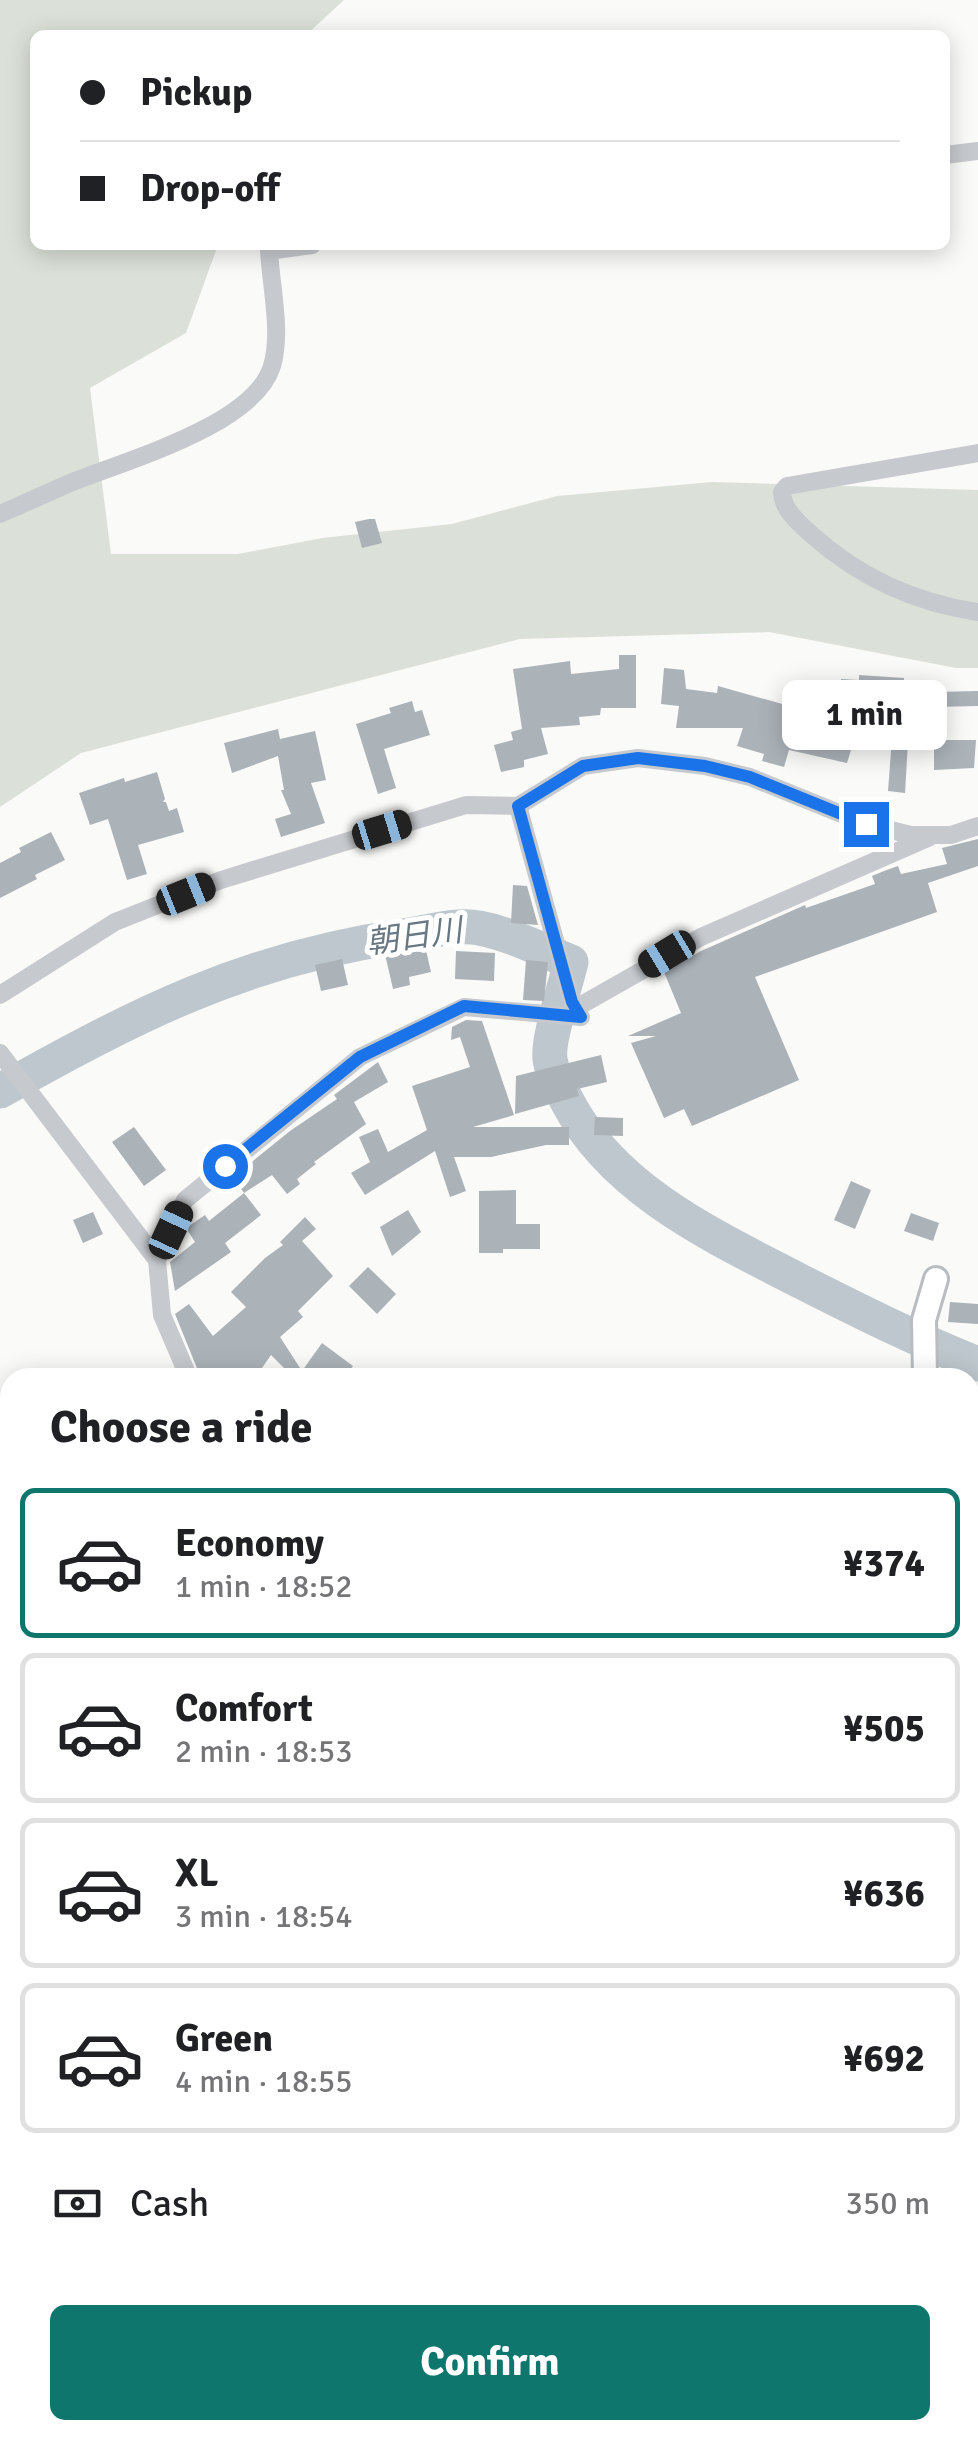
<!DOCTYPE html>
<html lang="en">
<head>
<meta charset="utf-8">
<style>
  body { margin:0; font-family:Signika,"Noto Sans JP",sans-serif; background:#f2f2f2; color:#202124; height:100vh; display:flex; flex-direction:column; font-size:38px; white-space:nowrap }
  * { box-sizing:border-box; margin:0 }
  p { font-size:32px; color:#757577 }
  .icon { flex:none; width:55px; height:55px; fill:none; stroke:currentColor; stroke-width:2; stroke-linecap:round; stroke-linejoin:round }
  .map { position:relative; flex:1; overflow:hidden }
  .details { position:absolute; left:0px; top:1368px; width:980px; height:1072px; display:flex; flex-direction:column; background:#fff; border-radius:30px 30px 0 0; box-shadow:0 5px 25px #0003 }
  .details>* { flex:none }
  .hud { position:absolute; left:30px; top:30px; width:920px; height:220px; border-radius:15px; box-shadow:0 5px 25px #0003; display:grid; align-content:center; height:220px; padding:0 50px; background:#fff }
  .end { position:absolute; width:45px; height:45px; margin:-22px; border:12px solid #1a73e8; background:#fff; box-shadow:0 0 0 5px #fff }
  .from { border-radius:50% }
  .bubble { position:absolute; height:70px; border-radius:15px; background:#fff; box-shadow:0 5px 25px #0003; font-size:32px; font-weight:800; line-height:70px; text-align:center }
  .car { position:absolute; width:30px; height:60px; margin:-30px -15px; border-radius:12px; box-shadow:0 0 8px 2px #0007; background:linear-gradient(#222 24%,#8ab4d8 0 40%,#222 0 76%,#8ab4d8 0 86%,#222 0) }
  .hud b { display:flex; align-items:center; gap:35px; height:95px; font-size:38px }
  .hud b+b { border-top:2px solid #e0e0e0 }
  .hud i { width:25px; height:25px; background:#202124 }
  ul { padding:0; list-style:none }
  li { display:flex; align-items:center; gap:30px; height:150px; margin:0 20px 15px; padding:0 30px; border:5px solid #e0e0e0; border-radius:15px }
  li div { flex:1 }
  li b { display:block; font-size:38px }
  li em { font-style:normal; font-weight:800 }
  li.current { border-color:#0f766e }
  li>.icon { width:90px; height:90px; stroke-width:1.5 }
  h2 { padding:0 50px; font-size:45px; line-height:120px }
  .pay { display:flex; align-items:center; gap:25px; height:110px; padding:0 50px; font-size:38px }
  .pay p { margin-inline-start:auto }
  .button { display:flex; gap:20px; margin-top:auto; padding:20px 50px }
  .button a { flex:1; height:115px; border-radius:15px; background:#0f766e; color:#fff; font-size:40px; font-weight:800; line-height:115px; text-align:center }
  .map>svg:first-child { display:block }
  .green { fill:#dbe1d9 }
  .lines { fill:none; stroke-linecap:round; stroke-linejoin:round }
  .river { stroke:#bec7cd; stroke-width:35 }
  .building { fill:#abb2b8 }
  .secondary-casing { stroke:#b9bdc1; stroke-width:28 }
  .highway-casing { stroke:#b9bcbf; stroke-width:35 }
  .street { stroke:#c6c9cd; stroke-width:18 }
  .secondary { stroke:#fff; stroke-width:22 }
  .highway { stroke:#fff; stroke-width:30 }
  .route { stroke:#1a73e8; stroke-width:12 }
  .labels { text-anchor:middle; stroke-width:10; stroke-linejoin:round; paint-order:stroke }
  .water-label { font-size:32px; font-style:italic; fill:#677882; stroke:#fff }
</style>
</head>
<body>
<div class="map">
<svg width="978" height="2439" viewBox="0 0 978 2439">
  <rect width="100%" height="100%" fill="#fafaf8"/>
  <g class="green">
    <path d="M0,0H344L306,35H35V245H218L186,333L90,388L111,554H238L322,538L452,524L557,496L712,482L978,490V668H956L769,632L520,639L81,753L0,807Z"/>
    <path d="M10,1636V1875L0,1873V1639Z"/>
    <path d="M0,2027L10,2028V2430H660L658,2439H0Z"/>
  </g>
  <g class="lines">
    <path class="river" d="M0,1091C135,1015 247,958 403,936C426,933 457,923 479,928C511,934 541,950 571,962C566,983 547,1041 550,1059C552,1074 561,1088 567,1101C613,1190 713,1236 798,1280C857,1310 917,1340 978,1364"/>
  </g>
  <g class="building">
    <path d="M369,519H375L382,543L362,548L355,522Z"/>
    <path d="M619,655H636V708H601L600,715L579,717L580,725L541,728L548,754L524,760V767L501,772L494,745L513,740L511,732L522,729L513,669L570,661L571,674L619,669Z"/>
    <path d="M664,668L684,670L686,689L717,693L718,686L839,720L841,679L859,680V675L904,678L903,697L882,695L881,709L864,708L847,763L789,750L784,767L762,761L764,754L737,746L743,728H676L679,706L661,704Z"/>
    <path d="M978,691V706L935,707L934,692Z"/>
    <path d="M412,701L415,712L422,710L430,735L384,749L396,788L378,794L356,724L391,713L389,708Z"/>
    <path d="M893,725L909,726L905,793L888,791Z"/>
    <path d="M278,729L280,739L315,731L326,780L311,783L325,823L281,837L275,819L291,814L281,790H284L278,756L232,773L224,743Z"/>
    <path d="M934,740H976L974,768L934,770Z"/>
    <path d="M157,772L165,799L163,802H166L169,811L177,808L184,832L138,845L147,874L127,880L108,819L90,825L79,793L124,778L125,782Z"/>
    <path d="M51,832L65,860L35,875L37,879L0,898V863L21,852L19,848Z"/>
    <path d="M978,839V866L928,883L937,912L755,977L799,1080L692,1126L684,1109L664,1118L631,1043L656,1036H628L681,1013L664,972L701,951L805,905L806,908L875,884L872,876L884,871L898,866L901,874L947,864L942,848Z"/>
    <path d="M513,885L527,886L538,925L511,923Z"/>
    <path d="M425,946L431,972L409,977L410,985L393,989L385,954Z"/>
    <path d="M456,951L495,953L494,981L455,979Z"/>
    <path d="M342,959L348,985L321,991L315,965Z"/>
    <path d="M526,960L548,962L544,1001L523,1000Z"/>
    <path d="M466,1020L482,1021L514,1115L473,1127H569V1145H546L491,1157H454L466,1191L450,1197L435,1151L365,1195L351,1173L370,1162L359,1137L378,1129L388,1152L427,1130L412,1086L470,1067L460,1037L451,1040L452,1027Z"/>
    <path d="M601,1055L607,1082L577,1089L579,1096L515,1114L516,1076Z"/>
    <path d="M378,1062L388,1082L354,1102L366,1124L314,1162L316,1164L297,1179L300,1184L287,1194L272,1175L244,1193L233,1177L290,1131L337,1099L334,1095Z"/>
    <path d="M595,1117L623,1118V1136L594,1135Z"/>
    <path d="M134,1127L166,1170L144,1186L112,1142Z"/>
    <path d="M851,1181L871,1190L855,1229L834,1220Z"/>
    <path d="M516,1190V1224H540V1249H503V1253H479V1191Z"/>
    <path d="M244,1193L261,1215L225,1243L231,1252L175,1291L170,1262L195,1242L186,1228L205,1215L209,1221Z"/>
    <path d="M408,1210L421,1232L392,1256L380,1227Z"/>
    <path d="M93,1212L103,1234L83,1243L73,1220Z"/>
    <path d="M911,1213L939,1223L933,1241L904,1231Z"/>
    <path d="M305,1217L316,1229L302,1241L333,1276L298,1311L303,1317L280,1337L302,1371L322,1343L353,1366L345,1378H294L271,1355L255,1378H201L175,1314L189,1304L213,1336L246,1307L231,1292L265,1258L283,1245L280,1242Z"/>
    <path d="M368,1267L396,1294L377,1314L349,1286Z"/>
    <path d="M950,1302L978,1304V1324L948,1322Z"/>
  </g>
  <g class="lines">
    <g class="secondary-casing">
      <g id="secondary">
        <path d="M925,1378L924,1320L936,1279"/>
        <path d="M899,2439L900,2430"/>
      </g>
    </g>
    <g class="highway-casing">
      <g id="highway">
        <path d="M0,1917L10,1918"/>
        <path d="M0,1947L10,1948"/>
        <path d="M970,2155L978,2157"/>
        <path d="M970,2187L978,2189"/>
      </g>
    </g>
    <g class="street">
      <path d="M945,155L978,151"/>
      <path d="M978,453L787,486L782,492C783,511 799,523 812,535C859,577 916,603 978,612"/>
      <path d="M0,514C23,504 47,493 70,483C123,461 254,426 272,366C282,332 271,287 269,251L312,245"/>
      <path d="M518,806L572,1002L580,1017"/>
      <path d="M0,995L115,922L221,880L466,805L518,806L583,766L638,758L705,766L750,777L866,824L911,835H951L978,826"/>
      <path d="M576,1008L701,937L930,837"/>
      <path d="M0,1053L157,1260"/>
      <path d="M189,1378L162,1315L157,1260L185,1200L360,1057L464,1007L581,1017"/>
      <path d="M0,1546L10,1547"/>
      <path d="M0,2007L10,2010"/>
      <path d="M317,2439L322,2430"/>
    </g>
    <use href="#secondary" class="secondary"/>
    <use href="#highway" class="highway"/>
  </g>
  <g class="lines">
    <path class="route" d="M225,1166L360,1057L464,1006L581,1017L572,1002L518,806L583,766L638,758L705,766L750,777L866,824"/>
  </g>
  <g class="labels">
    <g class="water-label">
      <text transform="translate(414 936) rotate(-8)" y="11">朝日川</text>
    </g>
  </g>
</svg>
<i class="end from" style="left:225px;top:1166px"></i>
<i class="end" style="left:866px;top:824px"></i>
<div class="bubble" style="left:782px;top:680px;width:165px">1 min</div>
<i class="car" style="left:382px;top:830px;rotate:73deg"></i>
<i class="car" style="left:186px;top:894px;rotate:68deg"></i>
<i class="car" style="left:667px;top:954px;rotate:239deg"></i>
<i class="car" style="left:171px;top:1230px;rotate:25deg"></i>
<div class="hud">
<b><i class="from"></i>Pickup</b>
<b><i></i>Drop-off</b>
</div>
<section class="details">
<h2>Choose a ride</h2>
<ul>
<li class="current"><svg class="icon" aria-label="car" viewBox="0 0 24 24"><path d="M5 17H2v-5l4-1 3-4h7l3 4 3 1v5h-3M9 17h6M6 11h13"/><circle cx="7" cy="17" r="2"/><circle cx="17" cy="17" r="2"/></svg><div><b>Economy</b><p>1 min · 18:52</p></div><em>¥374</em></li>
<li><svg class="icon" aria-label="car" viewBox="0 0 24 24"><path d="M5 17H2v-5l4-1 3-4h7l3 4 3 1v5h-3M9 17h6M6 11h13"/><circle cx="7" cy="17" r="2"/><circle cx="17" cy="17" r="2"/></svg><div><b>Comfort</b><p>2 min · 18:53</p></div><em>¥505</em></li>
<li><svg class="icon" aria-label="car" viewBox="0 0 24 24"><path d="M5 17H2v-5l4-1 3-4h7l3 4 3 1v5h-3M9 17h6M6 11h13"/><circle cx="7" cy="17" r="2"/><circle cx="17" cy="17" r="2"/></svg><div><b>XL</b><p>3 min · 18:54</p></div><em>¥636</em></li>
<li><svg class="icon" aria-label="car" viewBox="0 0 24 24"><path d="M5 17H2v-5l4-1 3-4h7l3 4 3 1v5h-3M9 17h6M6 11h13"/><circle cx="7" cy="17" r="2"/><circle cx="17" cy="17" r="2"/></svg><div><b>Green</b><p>4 min · 18:55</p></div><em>¥692</em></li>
</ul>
<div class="pay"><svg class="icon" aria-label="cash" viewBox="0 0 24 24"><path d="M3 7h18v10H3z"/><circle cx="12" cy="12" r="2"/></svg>Cash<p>350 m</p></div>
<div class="button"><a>Confirm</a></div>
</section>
</div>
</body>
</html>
